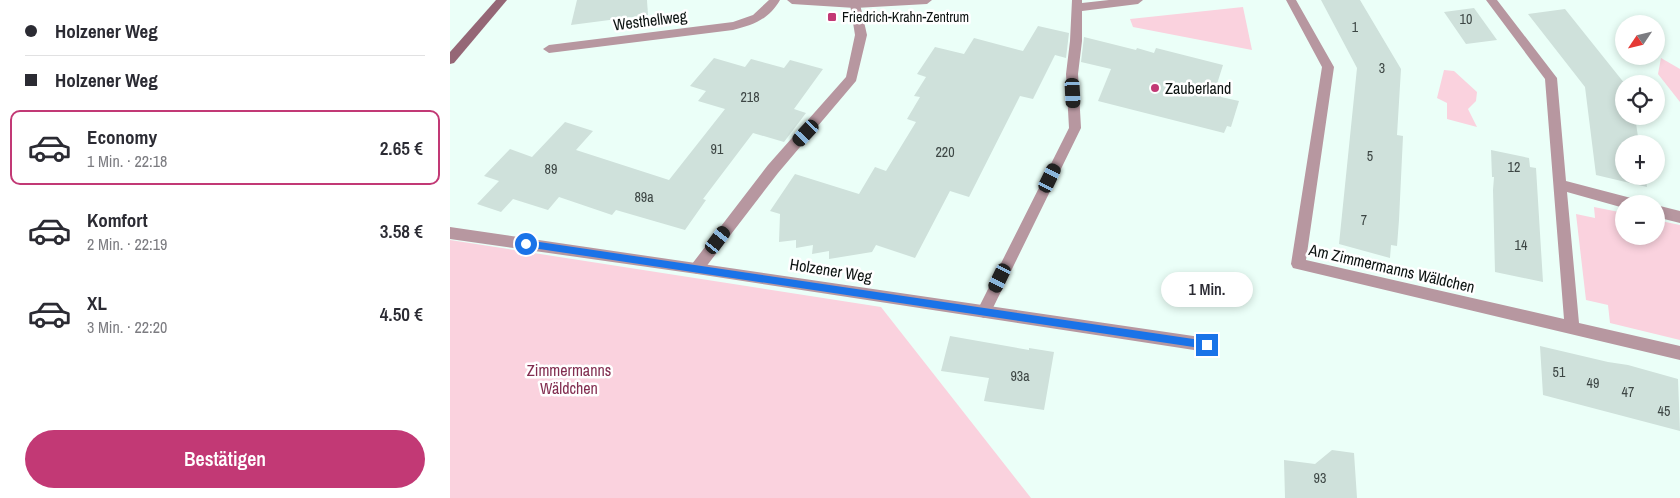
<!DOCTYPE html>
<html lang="de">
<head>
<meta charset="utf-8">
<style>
  body { margin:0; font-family:"Archivo Narrow",sans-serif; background:#f7f7f7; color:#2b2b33; height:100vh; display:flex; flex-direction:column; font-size:19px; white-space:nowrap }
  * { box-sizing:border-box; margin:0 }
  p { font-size:16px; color:#7c7c81 }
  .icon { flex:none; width:28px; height:28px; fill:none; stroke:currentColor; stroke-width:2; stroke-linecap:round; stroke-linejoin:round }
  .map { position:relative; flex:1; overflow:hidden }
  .side { display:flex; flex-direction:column; background:#fff; width:450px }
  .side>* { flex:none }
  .top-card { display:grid; align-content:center; height:110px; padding:0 25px; background:#fff }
  .needle { width:32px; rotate:235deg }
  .buttons { position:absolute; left:1165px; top:15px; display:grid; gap:10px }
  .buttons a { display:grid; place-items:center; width:50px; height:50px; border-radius:50%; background:#fff; box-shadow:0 2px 8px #0003; font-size:25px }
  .end { position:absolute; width:22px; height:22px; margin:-11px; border:6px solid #1a73e8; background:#fff; box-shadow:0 0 0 2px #fff }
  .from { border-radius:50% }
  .bubble { position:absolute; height:35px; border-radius:18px; background:#fff; box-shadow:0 2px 8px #0003; font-size:16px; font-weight:600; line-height:35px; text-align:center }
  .car { position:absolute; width:15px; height:30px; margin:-15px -8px; border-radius:6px; box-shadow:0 0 4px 1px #0007; background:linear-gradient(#222 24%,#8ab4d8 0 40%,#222 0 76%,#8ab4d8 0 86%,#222 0) }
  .top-card b { display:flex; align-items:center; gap:18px; height:48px; font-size:19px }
  .top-card b+b { border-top:1px solid #e1e1e2 }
  .top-card i { width:12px; height:12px; background:#2b2b33 }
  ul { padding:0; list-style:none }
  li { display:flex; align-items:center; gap:15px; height:75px; margin:0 10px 8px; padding:0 15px; border:2px solid transparent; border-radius:10px }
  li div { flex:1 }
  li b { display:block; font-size:19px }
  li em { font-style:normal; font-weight:600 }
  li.current { border-color:#c23975 }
  li>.icon { width:45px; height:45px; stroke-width:1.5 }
  .cta { display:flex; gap:10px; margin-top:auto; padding:10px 25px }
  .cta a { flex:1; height:58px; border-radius:30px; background:#c23975; color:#fff; font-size:20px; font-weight:600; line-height:58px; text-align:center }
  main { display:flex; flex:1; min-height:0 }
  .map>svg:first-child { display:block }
  .green { fill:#fad2de }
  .building { fill:#cfe1db }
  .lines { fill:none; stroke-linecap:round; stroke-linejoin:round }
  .service { fill:#b797a0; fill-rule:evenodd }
  .minor { fill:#b797a0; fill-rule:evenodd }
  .tertiary { fill:#b797a0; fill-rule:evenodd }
  .secondary { fill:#956776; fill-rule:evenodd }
  .route { fill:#1a73e8 }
  .poi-dot { fill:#c23975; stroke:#fff; stroke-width:2 }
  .labels { text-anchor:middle; stroke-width:5; stroke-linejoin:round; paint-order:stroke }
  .far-poi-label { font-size:14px; fill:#0c1311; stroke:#fff; text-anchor:start }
  .number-label { font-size:14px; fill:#3d4644 }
  .street-label { font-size:16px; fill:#0c1311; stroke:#fff }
  .poi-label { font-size:16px; fill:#0c1311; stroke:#fff; text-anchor:start }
  .park-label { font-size:16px; fill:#822e50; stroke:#fff }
</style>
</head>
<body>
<main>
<section class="side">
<div class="top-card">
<b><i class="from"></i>Holzener Weg</b>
<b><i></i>Holzener Weg</b>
</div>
<ul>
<li class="current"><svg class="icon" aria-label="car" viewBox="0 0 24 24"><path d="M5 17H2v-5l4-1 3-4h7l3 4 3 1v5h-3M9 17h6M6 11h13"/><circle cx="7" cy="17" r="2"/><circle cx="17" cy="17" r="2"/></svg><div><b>Economy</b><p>1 Min. · 22:18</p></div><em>2.65 €</em></li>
<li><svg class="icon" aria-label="car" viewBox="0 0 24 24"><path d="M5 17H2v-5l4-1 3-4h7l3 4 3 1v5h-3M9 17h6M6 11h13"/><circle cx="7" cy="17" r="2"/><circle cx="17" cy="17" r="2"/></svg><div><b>Komfort</b><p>2 Min. · 22:19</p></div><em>3.58 €</em></li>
<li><svg class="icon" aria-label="car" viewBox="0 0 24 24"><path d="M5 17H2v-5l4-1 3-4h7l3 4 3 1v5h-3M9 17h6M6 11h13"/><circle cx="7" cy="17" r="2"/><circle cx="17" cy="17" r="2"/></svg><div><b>XL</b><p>3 Min. · 22:20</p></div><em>4.50 €</em></li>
</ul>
<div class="cta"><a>Bestätigen</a></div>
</section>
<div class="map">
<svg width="1230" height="498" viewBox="0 0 1230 498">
  <rect width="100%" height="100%" fill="#ebfff8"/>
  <g class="green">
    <path d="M793,7L802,50L683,27L680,19Z"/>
    <path d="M1211,58L1230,69V102L1208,74Z"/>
    <path d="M994,70L1004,71L1027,92L1026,101L1018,109L1027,127L997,119V103L987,98Z"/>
    <path d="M1144,207L1174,213V236H1206V220L1230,225V340L1160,323L1158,305L1136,300L1126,214L1145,218Z"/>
    <path d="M0,240L431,307L581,498H0Z"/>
  </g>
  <g class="building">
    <path d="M127,0H197L198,15L121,25Z"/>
    <path d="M871,0H910L951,69L947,135L953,136L949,220L947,246L941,245L940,258L889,244L907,68Z"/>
    <path d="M1024,8L1047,40L1016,44L994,12Z"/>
    <path d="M1115,9L1175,84L1174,116H1185L1189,144H1174V176H1195L1197,187L1146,175L1135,87L1078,14Z"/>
    <path d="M588,26L619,33L616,58L605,55L583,99L570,96L519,197L500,191L465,258L426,245L422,252L379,259V251L362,254L363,245L346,248V240L329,242L330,214L320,211L345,174L409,194L425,167L436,171L466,122L457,119L470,97L464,96L476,77L467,74L485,47L514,54L524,38L573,51Z"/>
    <path d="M634,37L686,50L687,48L704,53L706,48L773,65L767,84L774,85L771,97L789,101L781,127L777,126L774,133L648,101L661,69L631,62Z"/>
    <path d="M264,58L295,67L301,59L334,68L340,60L373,69L344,109L356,113L334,142L303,133L253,199L256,200L235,230L166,210L162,215L109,197L98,210L63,199L51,212L27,204L49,181L34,176L60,149L82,157L115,122L143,131L126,150L219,180L275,109L248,101L256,91L240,86Z"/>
    <path d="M1041,150L1079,158L1080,167L1086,168L1093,282L1045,272L1043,190L1044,177H1042Z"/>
    <path d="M500,336L579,350V348L604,352L594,410L534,401L539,378L491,371Z"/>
    <path d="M1090,346L1158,362L1178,365L1228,379L1230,431L1093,395Z"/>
    <path d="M882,450L904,453L907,498H835L834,460L865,464Z"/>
  </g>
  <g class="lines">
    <g class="service">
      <path d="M405,0L410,4L417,35L406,81L328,173L252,272L247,274L242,272L240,268L242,264L318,165L396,77L405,35L400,4Z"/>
      <path d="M622,0H632V3L659,0H693L688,4L632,11V41L628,74L631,128L539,316L534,318L529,316L527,311L619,128L616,74L620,41Z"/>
    </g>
    <g class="minor">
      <path d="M319,0H330C319,19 304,25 283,30L99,53L93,49L99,45L283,22L303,15Z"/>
      <path d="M836,0H846L884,67L856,260L1114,319L1095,79L1036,0H1047L1107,78L1116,181L1181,198L1186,200L1187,204H1174V208L1117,192L1129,323L1230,346V360L843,268L841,264L872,67Z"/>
      <path d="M1206,205L1230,211V223L1206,217Z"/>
      <path d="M0,227L757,338L762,340L764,345L762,350L757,352L247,274L0,239Z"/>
    </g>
    <path class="tertiary" d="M337,0H482L477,4L405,8L342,4Z"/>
    <path class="secondary" d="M46,0H57L4,63L0,64V52Z"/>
  </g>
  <path class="route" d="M76,240L757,341L761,345L757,349L76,247L72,244Z"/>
  <g class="poi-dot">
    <rect x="377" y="12" width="10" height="10" rx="2.5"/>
    <circle cx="705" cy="88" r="5"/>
  </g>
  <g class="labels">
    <g class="far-poi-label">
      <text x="392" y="22">Friedrich-Krahn-Zentrum</text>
    </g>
    <g class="number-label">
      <text x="1016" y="24">10</text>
      <text x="905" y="32">1</text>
      <text x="932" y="73">3</text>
      <text x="300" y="102">218</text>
      <text x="267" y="154">91</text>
      <text x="495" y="157">220</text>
      <text x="920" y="161">5</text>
      <text x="1064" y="172">12</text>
      <text x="101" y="174">89</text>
      <text x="194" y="202">89a</text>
      <text x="914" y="225">7</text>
      <text x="1071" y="250">14</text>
      <text x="1109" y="377">51</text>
      <text x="570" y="381">93a</text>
      <text x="1143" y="388">49</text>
      <text x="1178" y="397">47</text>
      <text x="1214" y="416">45</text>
      <text x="870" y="483">93</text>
    </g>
    <g class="street-label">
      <text transform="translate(200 20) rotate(-7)" y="6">Westhellweg</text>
      <text transform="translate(942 268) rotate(13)" y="6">Am Zimmermanns Wäldchen</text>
      <text transform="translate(381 270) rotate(9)" y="6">Holzener Weg</text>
    </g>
    <g class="poi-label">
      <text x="715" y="94">Zauberland</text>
    </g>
    <g class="park-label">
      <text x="119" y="376">Zimmermanns<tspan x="119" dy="18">Wäldchen</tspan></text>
    </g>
  </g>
</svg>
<div class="buttons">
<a><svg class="needle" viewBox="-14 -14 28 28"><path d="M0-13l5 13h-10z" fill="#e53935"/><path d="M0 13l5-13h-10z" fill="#7c7c81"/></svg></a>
<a><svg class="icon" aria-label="locate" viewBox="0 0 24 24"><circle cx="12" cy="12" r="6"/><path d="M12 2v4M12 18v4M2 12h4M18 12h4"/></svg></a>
<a>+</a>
<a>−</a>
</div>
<i class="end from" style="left:76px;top:244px"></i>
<i class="end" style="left:757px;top:345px"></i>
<div class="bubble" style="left:711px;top:272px;width:92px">1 Min.</div>
<i class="car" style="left:623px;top:93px;rotate:177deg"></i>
<i class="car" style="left:356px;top:133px;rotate:223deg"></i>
<i class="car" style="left:600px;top:178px;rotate:26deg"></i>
<i class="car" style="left:268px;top:240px;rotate:37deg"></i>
<i class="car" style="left:550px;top:278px;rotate:206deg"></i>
</div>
</main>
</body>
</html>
